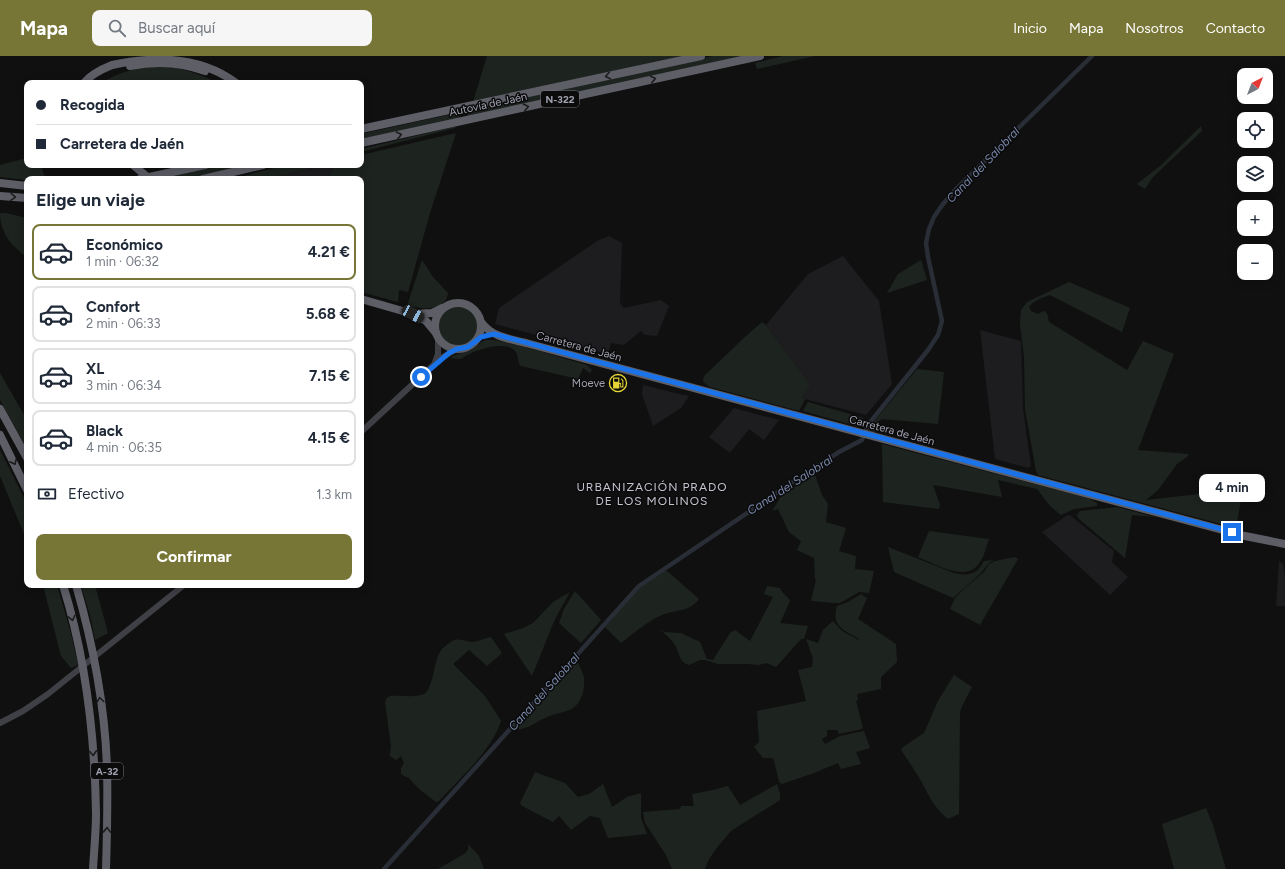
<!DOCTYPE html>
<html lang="es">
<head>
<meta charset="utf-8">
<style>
  body { margin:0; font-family:Figtree,sans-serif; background:#f6f6f7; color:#1f2937; height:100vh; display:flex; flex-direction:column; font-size:15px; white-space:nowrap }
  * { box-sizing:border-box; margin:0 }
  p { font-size:13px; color:#747a83 }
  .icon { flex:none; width:22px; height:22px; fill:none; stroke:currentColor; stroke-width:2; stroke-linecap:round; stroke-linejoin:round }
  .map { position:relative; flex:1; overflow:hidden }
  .side { position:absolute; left:24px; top:120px; width:340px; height:412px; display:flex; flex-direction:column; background:#fff; border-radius:8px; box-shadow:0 2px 10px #0003 }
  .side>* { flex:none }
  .banner { position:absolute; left:24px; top:24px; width:340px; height:88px; border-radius:8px; box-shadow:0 2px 10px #0003; display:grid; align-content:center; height:88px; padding:0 12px; background:#fff }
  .needle { width:26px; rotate:42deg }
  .buttons { position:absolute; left:1237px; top:12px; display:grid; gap:8px }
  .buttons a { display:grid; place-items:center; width:36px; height:36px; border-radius:8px; background:#fff; box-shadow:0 2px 10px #0003; font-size:20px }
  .end { position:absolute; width:18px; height:18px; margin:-9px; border:5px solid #1a73e8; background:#fff; box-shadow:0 0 0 2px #fff }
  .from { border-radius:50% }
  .bubble { position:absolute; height:28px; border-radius:8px; background:#fff; box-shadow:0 2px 10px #0003; font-size:13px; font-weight:700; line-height:28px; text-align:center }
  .car { position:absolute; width:12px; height:24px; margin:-12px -6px; border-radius:5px; box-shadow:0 0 3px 1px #0007; background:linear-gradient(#222 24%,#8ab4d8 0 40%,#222 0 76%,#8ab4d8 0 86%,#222 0) }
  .banner b { display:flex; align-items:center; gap:14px; height:38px; font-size:15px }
  .banner b+b { border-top:1px solid #e0e1e3 }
  .banner i { width:10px; height:10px; background:#1f2937 }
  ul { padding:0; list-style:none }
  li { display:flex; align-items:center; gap:12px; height:56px; margin:0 8px 6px; padding:0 4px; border:2px solid #e0e1e3; border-radius:8px }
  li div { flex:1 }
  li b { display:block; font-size:15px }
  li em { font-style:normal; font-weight:700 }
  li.selected { border-color:#787636 }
  li>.icon { width:36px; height:36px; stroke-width:1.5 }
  h2 { padding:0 12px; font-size:18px; line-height:48px }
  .pay { display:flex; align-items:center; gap:10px; height:44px; padding:0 12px; font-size:15px }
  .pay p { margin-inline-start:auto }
  .button { display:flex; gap:8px; margin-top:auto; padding:8px 12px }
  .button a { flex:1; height:46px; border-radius:8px; background:#787636; color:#fff; font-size:16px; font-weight:700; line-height:46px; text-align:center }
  header { display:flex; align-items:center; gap:24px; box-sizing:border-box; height:56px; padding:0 20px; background:#787636; color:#fff }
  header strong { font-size:19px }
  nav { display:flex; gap:22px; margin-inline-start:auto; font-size:14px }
  .search { width:280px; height:36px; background:#f6f6f7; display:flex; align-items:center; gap:10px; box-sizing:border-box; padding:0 14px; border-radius:8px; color:#747a83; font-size:15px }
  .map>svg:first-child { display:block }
  .built { fill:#1d1c1e }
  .green { fill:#1d241f }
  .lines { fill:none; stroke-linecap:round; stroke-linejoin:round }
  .canal { stroke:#292d36; stroke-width:4.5 }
  .secondary { stroke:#3f3f46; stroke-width:6 }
  .highway { stroke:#5e5e67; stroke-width:8 }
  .oneway { stroke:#1c1c1e }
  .route { stroke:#1a73e8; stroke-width:5 }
  .labels { text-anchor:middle; stroke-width:3; stroke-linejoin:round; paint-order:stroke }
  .shield { fill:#0b0b0c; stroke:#757580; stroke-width:1 }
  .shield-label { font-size:10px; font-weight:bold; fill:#a2a3b1 }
  .street-label { font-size:11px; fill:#a2a3b1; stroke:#0b0b0c }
  .poi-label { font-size:11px; fill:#a2a3b1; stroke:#0b0b0c; text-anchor:end }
  .water-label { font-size:12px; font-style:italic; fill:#7a89ab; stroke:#0b0b0c }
  .neighbourhood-label { font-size:12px; letter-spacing:1px; fill:#c3c3ce; stroke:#0b0b0c }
</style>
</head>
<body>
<header>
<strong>Mapa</strong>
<div class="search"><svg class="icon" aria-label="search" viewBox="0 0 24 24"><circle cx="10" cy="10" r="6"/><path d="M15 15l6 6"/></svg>Buscar aquí</div>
<nav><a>Inicio</a><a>Mapa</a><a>Nosotros</a><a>Contacto</a></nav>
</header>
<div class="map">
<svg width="1285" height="813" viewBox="0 0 1285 813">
  <rect width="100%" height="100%" fill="#101011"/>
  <g class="built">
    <path d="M325,109H335L327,123H266Z"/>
    <path d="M609,180L622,187L620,247L624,252L661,244L669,250L657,280L645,279L641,275L624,289L611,287L608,298L495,268L499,252L597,185Z"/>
    <path d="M843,200L879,245L892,328L866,359L801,342L809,329L766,269L808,218Z"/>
    <path d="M980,274L1021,285L1023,353L1031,410L1028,412L995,403Z"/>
    <path d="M643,329L679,338L689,340L681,352L653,370L642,338Z"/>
    <path d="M734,352L779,364L764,384L749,373L730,397L709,381Z"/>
    <path d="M1068,459L1071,460L1114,495L1112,506L1128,521L1110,539L1042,476Z"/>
    <path d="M1279,505L1283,508L1285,521V550H1276Z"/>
  </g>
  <g class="green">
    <path d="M487,0H684L473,46Z"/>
    <path d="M713,0H747L467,61L469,53Z"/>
    <path d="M783,0H815L757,13L755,7Z"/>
    <path d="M160,9C184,13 197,17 218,27H101C120,15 139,12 160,9Z"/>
    <path d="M461,56L458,63L361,85V78Z"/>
    <path d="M456,70L455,72L361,96V93Z"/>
    <path d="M1201,70L1202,75L1153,121L1145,133L1137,128L1160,110Z"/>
    <path d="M456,77L430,157L408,236L399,234L398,246L361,236V123H327L335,109H361V99Z"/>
    <path d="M27,102V109H41L44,119L48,123H27V124L0,121V109Z"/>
    <path d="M220,109H252L188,123H156Z"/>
    <path d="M287,109H325L266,123H235L257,116Z"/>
    <path d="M0,157H6L27,162V201C11,190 0,176 0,157Z"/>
    <path d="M422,204L433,221L448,237C446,256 420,253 407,250Z"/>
    <path d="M921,204L927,224L887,237L898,218Z"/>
    <path d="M1069,226L1130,252L1122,276L1050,239C1042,242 1034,244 1029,251L1031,255L1038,258L1043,255C1048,256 1048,261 1049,266L1127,314L1143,285L1174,298L1138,394L1189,398L1187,401L1177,408L1158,434L1146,444L1243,433L1236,472L1038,419L1036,415L1025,353L1024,301L1020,268L1021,254L1027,246Z"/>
    <circle cx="458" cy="270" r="20"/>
    <path d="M762,266L766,269L810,329L802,342L805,343L799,355L710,331L703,326L704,320L746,280Z"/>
    <path d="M486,284H494L525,291L587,309L592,314L590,317L583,312L578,323L521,310L519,308C518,303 518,297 514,294C503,284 471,295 461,303L450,302C457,297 464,297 472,293C477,290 480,286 486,284Z"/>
    <path d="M917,313L944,316L938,368L882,363L879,365L875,377L868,375L874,366Z"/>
    <path d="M0,317L27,364V393L0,344Z"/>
    <path d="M808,346L864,362L856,370L803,355Z"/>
    <path d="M882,388L1088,442L1097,447V450L1074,453L1061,459L1050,450L1037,433L998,424L1002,441L933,429L940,449L939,453L883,446Z"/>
    <path d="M0,394L27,448V485L0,420Z"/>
    <path d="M813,419H815L822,439L828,448L826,466L846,472L839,495L856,500L855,513L874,515L869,537L859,536L840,547H834L811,545L816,524L815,523L814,502L797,494L801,485L789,476L778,453L772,455L782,439Z"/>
    <path d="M1117,451L1155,461L1132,459L1125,502L1078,462L1077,459L1080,455Z"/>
    <path d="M929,475L989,483C986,490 985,499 980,506C967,528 936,508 918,501Z"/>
    <path d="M888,491L954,517C968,520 977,519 984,505L994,504L989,507L980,518L953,542L894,516Z"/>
    <path d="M1015,501L1018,503L980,569L950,553L955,542L965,532L984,516L989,508L995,505Z"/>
    <path d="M666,514L699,543C688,557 676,553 662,559C651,563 631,579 621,587L605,571L627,546L641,531Z"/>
    <path d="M43,529H57L71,578L78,609L71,612L61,600Z"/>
    <path d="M81,529H95L108,577L95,584L91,563Z"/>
    <path d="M767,530L780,532C782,538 788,540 790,545L780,567L808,570L804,583H801L776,611L766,607L759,609L747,608H718L705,604H700L689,609C677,605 680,595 673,586C669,581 664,577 659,573L664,576L681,577L698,585L700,586L707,603L713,604L730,577L735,574L750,585L773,541L764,538Z"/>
    <path d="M575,535L601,564L581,587L559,567L564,553Z"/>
    <path d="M570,536L555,563L532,620L504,578L523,572L533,567L553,546Z"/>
    <path d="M861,538L867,542L858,563L896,588L897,606L881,621V633L857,638L858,644L856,645L863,672L862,673L839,678L837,674H827V680L822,683L825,688L840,680L864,675L870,692L856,696L861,708L841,713L838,707L814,717L782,728L779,726L774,704L772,702H763L754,691L759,686L757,655L806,645L798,614L812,611L813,602L806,583L818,587L823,574L833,565L842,575L859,584V583C844,574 831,571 837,550L848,546Z"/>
    <path d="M491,581L502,597L487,610L469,594L453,608L485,640L501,665C492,694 460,722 439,745L436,746L419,733L408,721H406L401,718V712L404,707L401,700L396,704L390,700L391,690L385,646L387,642L390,640C400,639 414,642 424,638C433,634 434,605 440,596C442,592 448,588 452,585C459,581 466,586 473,586C479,585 485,582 491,581Z"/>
    <path d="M576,602C578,607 584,619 584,622C585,634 581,650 569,654C561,657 553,658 545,662C535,666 526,675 514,673L562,620Z"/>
    <path d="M954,619L972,631L962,650L960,656L959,758L948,763C934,752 928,738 920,723C914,713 907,703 901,694L903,691L924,677L938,645Z"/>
    <path d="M535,716L565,727L578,741L589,738L603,728L612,751L627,741L641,737V762L647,778L608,782L600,762L590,760L571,774L559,760L553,766L522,750L520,747Z"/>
    <path d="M777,728L780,738V744L731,775L715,794L708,805L705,813H672L666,799L645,767L643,756L680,753L681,750H694L692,738L713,734L728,730L740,749Z"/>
    <path d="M1206,752L1213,769L1226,813H1174L1162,768Z"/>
    <path d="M468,788L479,800L484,813H438L464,798C468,795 469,793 468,788Z"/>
  </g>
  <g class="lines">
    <path class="canal" d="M384,813L639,530L808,416L839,396L862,384L868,369L928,294L938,279L942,265L928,201L926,187L929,173L934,161L943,148L956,133L1092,0"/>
    <g class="secondary">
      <path d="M435,306L438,298V281"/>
      <path d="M361,376L441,302L457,293"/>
      <path d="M0,667L23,655L48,638L184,529"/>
    </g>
    <g class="highway">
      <path d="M130,10C155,5 181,6 205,15"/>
      <path d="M84,27C91,18 102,13 112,9C154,0 200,0 236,27"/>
      <path d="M361,73L701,0"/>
      <path d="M361,87L760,0"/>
      <path d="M133,109L150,123"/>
      <path d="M140,123L205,109"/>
      <path d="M203,123L263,109"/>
      <path d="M0,127L27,130"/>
      <path d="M0,140L27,142"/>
      <path d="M361,243L413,258L426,265L436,277"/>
      <circle cx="458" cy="270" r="23"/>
      <path d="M414,258L432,257L442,252"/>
      <path d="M481,266C492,281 509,283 526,287L1245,480L1285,488"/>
      <path d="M0,353L27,402"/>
      <path d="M0,379L27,434"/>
      <path d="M63,529C86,603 95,681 96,758C96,776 94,795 93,813"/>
      <path d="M76,529C93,588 105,650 107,712C108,746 107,779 106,813"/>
    </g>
  </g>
  <defs><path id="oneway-chevron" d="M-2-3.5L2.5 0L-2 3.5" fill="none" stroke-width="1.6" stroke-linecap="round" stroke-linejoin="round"/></defs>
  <g class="oneway">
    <use href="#oneway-chevron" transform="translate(608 20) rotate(168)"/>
    <use href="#oneway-chevron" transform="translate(653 23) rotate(-12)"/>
    <use href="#oneway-chevron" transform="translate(526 51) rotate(-12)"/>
    <use href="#oneway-chevron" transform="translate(399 79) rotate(-12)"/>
    <use href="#oneway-chevron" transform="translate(13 141) rotate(3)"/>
    <use href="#oneway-chevron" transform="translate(14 406) rotate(65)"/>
    <use href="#oneway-chevron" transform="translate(72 562) rotate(77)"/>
    <use href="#oneway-chevron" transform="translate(100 644) rotate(-98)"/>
    <use href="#oneway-chevron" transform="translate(93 697) rotate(86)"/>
    <use href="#oneway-chevron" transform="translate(107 774) rotate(-88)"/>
  </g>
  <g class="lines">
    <path class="route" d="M421,321L449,297L457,293L468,291L481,281L494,278L1232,476"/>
  </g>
  <defs>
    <g id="fuel-ring" transform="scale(0.9)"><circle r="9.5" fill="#0b0b0c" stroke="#e4d435" stroke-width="1.5"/><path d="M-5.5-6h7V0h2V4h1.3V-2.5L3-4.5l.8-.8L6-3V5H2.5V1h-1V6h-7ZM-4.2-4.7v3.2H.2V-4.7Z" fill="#e4d435"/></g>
  </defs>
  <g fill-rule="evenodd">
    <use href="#fuel-ring" x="618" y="327"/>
  </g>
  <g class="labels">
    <g class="shield">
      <rect x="541" y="35" width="38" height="16" rx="3"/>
      <rect x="91" y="707" width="32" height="16" rx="3"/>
    </g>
    <g class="shield-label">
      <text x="560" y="47">N-322</text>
      <text x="107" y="719">A-32</text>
    </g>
    <g class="street-label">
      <text transform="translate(488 48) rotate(-12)" y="4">Autovía de Jaén</text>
      <text transform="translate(579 290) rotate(15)" y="4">Carretera de Jaén</text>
      <text transform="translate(892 374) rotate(15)" y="4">Carretera de Jaén</text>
    </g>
    <g class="poi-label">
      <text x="605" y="331">Moeve</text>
    </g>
    <g class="water-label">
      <text transform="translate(983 109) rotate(-46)" y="4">Canal del Salobral</text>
      <text transform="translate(790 429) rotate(-33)" y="4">Canal del Salobral</text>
      <text transform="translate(544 636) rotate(-48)" y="4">Canal del Salobral</text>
    </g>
    <g class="neighbourhood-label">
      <text x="652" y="435">URBANIZACIÓN PRADO<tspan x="652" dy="14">DE LOS MOLINOS</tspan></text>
    </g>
  </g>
</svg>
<div class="buttons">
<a><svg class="needle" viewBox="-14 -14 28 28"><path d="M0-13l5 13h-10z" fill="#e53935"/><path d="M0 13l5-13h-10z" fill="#747a83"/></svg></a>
<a><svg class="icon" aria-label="locate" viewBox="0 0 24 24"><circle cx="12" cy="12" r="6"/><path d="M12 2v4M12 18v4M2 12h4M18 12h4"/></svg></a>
<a><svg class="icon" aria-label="layers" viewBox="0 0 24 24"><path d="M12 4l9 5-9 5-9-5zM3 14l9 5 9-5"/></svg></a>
<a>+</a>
<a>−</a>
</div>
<i class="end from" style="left:421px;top:321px"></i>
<i class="end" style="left:1232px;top:476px"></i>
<div class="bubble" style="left:1199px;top:418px;width:66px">4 min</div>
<i class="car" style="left:413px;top:258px;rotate:118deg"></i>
<div class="banner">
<b><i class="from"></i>Recogida</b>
<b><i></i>Carretera de Jaén</b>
</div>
<section class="side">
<h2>Elige un viaje</h2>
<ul>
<li class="selected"><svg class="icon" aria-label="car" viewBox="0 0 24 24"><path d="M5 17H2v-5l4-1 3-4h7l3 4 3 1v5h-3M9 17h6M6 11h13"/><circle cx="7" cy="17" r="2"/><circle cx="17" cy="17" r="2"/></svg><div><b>Económico</b><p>1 min · 06:32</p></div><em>4.21 €</em></li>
<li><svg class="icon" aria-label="car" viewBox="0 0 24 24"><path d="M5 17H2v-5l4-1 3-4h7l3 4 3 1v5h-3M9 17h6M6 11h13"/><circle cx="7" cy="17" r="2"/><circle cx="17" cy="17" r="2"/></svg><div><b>Confort</b><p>2 min · 06:33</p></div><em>5.68 €</em></li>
<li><svg class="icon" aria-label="car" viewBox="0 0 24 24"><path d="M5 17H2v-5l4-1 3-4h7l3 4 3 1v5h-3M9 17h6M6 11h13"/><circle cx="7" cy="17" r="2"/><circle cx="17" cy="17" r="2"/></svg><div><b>XL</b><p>3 min · 06:34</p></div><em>7.15 €</em></li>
<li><svg class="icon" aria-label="car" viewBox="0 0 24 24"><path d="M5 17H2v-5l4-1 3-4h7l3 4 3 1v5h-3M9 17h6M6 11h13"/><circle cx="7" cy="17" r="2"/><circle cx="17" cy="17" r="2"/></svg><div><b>Black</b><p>4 min · 06:35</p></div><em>4.15 €</em></li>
</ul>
<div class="pay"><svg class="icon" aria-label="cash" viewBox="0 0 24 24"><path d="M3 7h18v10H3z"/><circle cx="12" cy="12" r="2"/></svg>Efectivo<p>1.3 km</p></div>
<div class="button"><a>Confirmar</a></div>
</section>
</div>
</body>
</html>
